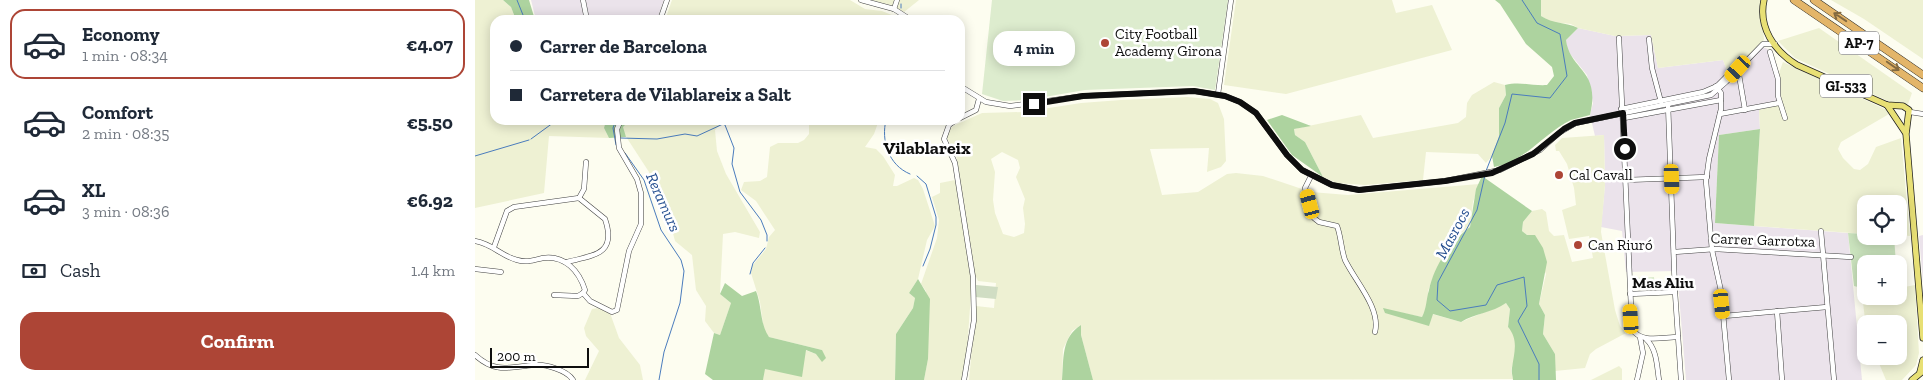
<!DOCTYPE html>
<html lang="en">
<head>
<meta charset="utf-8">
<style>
  body { margin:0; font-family:"Zilla Slab",serif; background:#f2f2f3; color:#1f2937; height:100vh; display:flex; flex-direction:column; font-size:19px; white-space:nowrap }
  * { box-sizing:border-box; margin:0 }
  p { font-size:16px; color:#747a83 }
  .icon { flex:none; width:28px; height:28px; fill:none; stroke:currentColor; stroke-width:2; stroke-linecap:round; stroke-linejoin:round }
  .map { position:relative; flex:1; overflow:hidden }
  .sheet { display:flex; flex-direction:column; background:#fff; width:475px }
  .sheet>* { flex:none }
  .banner { position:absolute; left:15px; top:15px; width:475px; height:110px; border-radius:15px; box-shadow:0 2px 12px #0003; display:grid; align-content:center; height:110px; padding:0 20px; background:#fff }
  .controls { position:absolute; left:1382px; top:195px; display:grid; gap:10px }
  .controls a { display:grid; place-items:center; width:50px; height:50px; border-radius:10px; background:#fff; box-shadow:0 2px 12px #0003; font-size:25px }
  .scale { position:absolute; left:15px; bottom:12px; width:99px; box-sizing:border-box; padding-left:5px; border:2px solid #0e0e0e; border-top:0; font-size:14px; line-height:18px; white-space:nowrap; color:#0e0e0e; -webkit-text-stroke:4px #fff; paint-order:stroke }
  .end { position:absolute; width:22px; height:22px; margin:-11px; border:6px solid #0e0e0e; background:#fff; box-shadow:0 0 0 2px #fff }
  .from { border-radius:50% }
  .bubble { position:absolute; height:35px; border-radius:15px; background:#fff; box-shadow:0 2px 12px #0003; font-size:16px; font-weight:800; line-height:35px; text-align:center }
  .car { position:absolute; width:15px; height:30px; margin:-15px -8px; border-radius:6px; box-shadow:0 0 4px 1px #0007; background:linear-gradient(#f5c518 24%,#345 0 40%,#f5c518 0 76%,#345 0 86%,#f5c518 0) }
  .banner b { display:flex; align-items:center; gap:18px; height:48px; font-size:19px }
  .banner b+b { border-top:1px solid #e0e1e3 }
  .banner i { width:12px; height:12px; background:#1f2937 }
  ul { padding:9px 0 0; list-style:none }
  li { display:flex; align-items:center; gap:15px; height:70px; margin:0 10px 8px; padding:0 10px; border:2px solid transparent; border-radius:15px }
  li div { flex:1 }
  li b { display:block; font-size:19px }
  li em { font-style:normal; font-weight:800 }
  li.current { border-color:#ad4536 }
  li>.icon { width:45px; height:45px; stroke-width:1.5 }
  .pay { display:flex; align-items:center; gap:12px; height:55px; padding:0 20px; font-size:19px }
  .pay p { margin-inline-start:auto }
  .action { display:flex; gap:10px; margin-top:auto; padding:10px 20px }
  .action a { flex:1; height:58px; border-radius:15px; background:#ad4536; color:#fff; font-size:20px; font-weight:800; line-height:58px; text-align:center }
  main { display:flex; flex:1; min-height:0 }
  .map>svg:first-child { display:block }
  .industrial { fill:#ebe3eb }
  .farmland { fill:#eef1d3; fill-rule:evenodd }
  .green { fill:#cbe4be }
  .forest { fill:#add39f }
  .cemetery { fill:#d0ddc3 }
  .pitch { fill:#ddecce }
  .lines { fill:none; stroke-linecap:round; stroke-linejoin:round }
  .stream { stroke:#4a7cbd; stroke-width:1 }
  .minor-casing { stroke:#414141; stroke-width:5.5 }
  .major-casing { stroke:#1f1f1f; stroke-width:7 }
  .highway-casing { stroke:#1f1f1f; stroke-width:8 }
  .minor { stroke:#fff; stroke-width:4.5 }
  .major { stroke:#e8e075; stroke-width:5.5 }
  .highway { stroke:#e3b569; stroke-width:7 }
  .oneway { stroke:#836a40 }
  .route { stroke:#0e0e0e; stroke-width:6 }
  .poi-dot { fill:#ad4536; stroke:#fff; stroke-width:2 }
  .labels { text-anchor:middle; stroke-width:5; stroke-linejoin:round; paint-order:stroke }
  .shield { fill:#fff; stroke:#565656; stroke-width:1 }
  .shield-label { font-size:14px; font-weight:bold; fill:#0e0e0e }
  .poi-label { font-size:15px; fill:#0e0e0e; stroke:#fff; text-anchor:start }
  .street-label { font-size:15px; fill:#0e0e0e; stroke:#fff }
  .water-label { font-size:16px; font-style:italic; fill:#265091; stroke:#fff }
  .neighbourhood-label { font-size:16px; font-weight:bold; fill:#0e0e0e; stroke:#fff }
  .quarter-label { font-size:18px; font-weight:bold; fill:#0e0e0e; stroke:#fff }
</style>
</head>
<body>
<main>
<section class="sheet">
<ul>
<li class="current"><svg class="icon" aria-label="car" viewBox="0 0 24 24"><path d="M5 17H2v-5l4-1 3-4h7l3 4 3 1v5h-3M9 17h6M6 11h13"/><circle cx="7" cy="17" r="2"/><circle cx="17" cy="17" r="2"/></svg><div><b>Economy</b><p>1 min · 08:34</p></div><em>€4.07</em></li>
<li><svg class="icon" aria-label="car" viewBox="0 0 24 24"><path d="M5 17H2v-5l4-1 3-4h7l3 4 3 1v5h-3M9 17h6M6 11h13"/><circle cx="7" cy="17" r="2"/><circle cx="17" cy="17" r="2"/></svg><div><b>Comfort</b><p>2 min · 08:35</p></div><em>€5.50</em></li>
<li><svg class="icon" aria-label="car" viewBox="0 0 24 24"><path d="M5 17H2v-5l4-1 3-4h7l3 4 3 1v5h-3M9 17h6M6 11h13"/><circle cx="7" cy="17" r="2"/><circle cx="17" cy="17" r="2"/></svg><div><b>XL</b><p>3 min · 08:36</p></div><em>€6.92</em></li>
</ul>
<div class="pay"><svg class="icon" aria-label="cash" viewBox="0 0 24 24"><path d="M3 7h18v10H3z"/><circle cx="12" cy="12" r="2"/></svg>Cash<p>1.4 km</p></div>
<div class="action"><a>Confirm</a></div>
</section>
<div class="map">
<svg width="1448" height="380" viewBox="0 0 1448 380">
  <rect width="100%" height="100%" fill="#fdfdf0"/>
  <g class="industrial">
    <path d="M56,0H189L182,20H61Z"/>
    <path d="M1103,28L1140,36L1176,35L1183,68L1248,60L1254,76L1283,45L1293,49L1305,83L1306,104L1284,110L1285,129L1244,135L1240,223L1373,233L1387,380H1211L1202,271L1151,272L1147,231L1126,227L1130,185L1129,135L1120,136L1115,115L1118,103L1112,75L1092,50L1091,40Z"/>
    <path d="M1448,235V283L1444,236Z"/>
  </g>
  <g class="farmland">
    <path d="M0,0H28L36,7L41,20H20V120H131L129,128L134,138L74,136L69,193L0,208Z"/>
    <path d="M197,0H375L390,9L407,11L424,18L423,20H190Z"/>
    <path d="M396,0H444L429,12L416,5Z"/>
    <path d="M761,0H917L921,13L957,5L977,50L811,94L749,85Z"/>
    <path d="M1066,0H1286L1289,40L1254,76L1248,60L1183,68L1176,35L1140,36L1103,28L1096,24L1076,22L1066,16Z"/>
    <path d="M1356,0H1448V59L1389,19Z"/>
    <path d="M1344,28L1437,93L1433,104L1417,103L1320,58L1303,41Z"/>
    <path d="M1308,62L1412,110L1414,114L1366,142L1363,149L1368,158L1379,169L1385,170L1393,164L1401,147L1426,138L1435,236L1424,235V204H1391V234L1279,226L1285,129L1284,110L1306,104L1304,73Z"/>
    <path d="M1019,82L1030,85L1031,95L1024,108V136L1017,156L1011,163L1003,154L951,152L948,180L890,185L862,183L848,177L830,142L820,135L819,129L886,115L898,138L983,123L991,117L992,103L997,95Z"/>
    <path d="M712,97L735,99L743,103L749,119L751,161L746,167L732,172L734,148L675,149L687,195L723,192L752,174L761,173L788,176L836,192L873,195L1004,184L998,202L995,227L984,235L970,253L958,277L953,291V305L947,317L908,309L954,325L957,314L986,322L1031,303L1035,309L1033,327L1040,335L1041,355L1036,370L1038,379L618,380L606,335V325L597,331L588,349L587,380H494L501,306L519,308L521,283L503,281L500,275L481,154L472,138V133L478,126L507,113L548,112L606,103L646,100ZM527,152L543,160L545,168L541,177L550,199L548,208L550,224L549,233L539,237L528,234L520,213L518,200L520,172L516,159Z"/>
    <path d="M155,120H250L240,130L242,151L251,174L285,232L284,238L260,232L248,234L245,294L256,303L245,335L239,333L230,321L231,306L221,290L217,255L200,241L187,191L177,182L174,172L148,132V127Z"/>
    <path d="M334,120H404L399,134L390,147L401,149L408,156L420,175L418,186H422L439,178L443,180L448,189L460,226L452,240L443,279L434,293L440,298L438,308L421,334L420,380H288L289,369L330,357V350L341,354L347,350L294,337L289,331L285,302L276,273L277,266L291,249L294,237L300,230L281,201L266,190L269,182L285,181L292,177L295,147L303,143H323L329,140L334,134Z"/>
    <path d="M1129,135L1130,185L1126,232L1140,310L1145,326L1151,333L1121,349L1115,354L1110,368L1080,371V354L1068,334L1070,315L1064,304L1071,274L1052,235L1047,231L1048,222L1057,211L1067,209L1071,212L1074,231L1079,236L1089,235L1097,262L1118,258L1114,236L1094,239L1087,210L1101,205L1099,188L1092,164L1084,151H1081L1080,145L1087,138Z"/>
    <path d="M480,180L497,280L491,364L487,380H449L453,359L451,291L446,284L462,238L464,220L457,197L465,193V183Z"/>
    <path d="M1440,285L1444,353L1441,365L1427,380H1411L1401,356H1424V324H1391V328L1387,294L1391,293V296H1424V288Z"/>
    <path d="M123,308L135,313L144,338L165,365L168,380H110L124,351L111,336L109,328L117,309Z"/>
    <path d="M1144,366L1147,369V380H1116Z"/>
  </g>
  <path class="green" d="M1373,233L1391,234V236H1419L1421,264H1391V289L1379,286Z"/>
  <g class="forest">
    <path d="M28,0H54L60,20H41L36,7Z"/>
    <path d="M1020,0H1066V16C1078,24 1091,22 1103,28L1091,40C1095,71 1126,69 1115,115C1109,117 1102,118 1096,120C1070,132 1049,163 1019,167L1017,156L1024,136V108L1031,95L1030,85C1045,81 1057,86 1072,85L1079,76L1077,67L1051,44L1025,4Z"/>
    <path d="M807,115L836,126L819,129L820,135L830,142L848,177L817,155L792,120Z"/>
    <path d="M131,120H155L148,127L151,137L134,138L129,128Z"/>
    <path d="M1285,129L1279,226L1240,223L1244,135Z"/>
    <path d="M1007,176L1057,211L1048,222L1047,231L1052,235H1060L1068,248L1072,262L1064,304L1070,315L1068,334L1080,354L1081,380H1038C1038,377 1036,372 1037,368C1039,353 1044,340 1033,327L1035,309L1031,303C1017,313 1000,313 986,322L958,314L954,326L910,313L908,308L947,317C952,307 951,300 954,290C959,266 975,242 995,227L1001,189Z"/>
    <path d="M443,279L455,299L453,359L449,380H420L421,334L438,308L440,298L434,293Z"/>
    <path d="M250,283L267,296L281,291C287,306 285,325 294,337L347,350L351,358L347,362L341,354L331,350L327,377L290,369L288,380H238L230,374L239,333L245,335L256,303L245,294Z"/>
    <path d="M606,325V335L618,380H587C589,358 586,338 606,325Z"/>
  </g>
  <path class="cemetery" d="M501,285L523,287L521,299L500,297Z"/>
  <g class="pitch">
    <path d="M517,0H753L740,90L718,86L610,90L552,100L528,101L507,94Z"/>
    <path d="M1179,277L1180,288L1160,289L1159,278Z"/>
  </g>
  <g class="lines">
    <g class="stream">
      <path d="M42,0L50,20"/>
      <path d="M426,4V8"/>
      <path d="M411,120C406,140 413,165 435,174"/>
      <path d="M145,138L182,139L210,134L222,136L248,124L250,125L259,148L257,164L265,192L286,220L292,235V241"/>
      <path d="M56,139L82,120"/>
      <path d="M141,145L138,128L141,120"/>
      <path d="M150,153L169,180L186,230L206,260L209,271L205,303L189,352L184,380"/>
      <path d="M0,156L54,140"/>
      <path d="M1011,171L1030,123L1037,94L1075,98L1092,76L1085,34L1062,23L1047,0"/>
      <path d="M1010,175L1002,210L963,282L962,300L975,311L1011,305L1022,285L1049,277L1052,306L1043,321L1064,364V380"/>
      <path d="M442,176L451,184L461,217V225L455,249L448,266"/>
      <path d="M275,274L278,263L290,248"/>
    </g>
    <g class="minor-casing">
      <g id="minor">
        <path d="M108,0L112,20"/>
        <path d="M386,0L419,9L436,20"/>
        <path d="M419,9L422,0"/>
        <path d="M185,20L192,0"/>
        <path d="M1144,38L1157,329C1166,344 1188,337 1203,337"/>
        <path d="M1174,39L1177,68L1186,102"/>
        <path d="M1295,52L1303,79V96L1310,118"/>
        <path d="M1263,69L1270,110"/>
        <path d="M485,86L511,102L535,106L608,96L652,94L719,91L750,96L765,102L781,113L812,155L827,170L857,185L884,190L970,181L1025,170L1065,150L1084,133L1101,123L1236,95L1251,82L1288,44H1300"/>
        <path d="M1241,86L1246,93V109L1234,159L1231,181L1237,250L1246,291L1254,380"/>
        <path d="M743,94L756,0"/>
        <path d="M1193,104L1200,292L1206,380"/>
        <path d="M1146,109L1228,92L1242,86L1252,76L1255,79"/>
        <path d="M1435,112L1448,114"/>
        <path d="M1245,114L1304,103"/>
        <path d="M485,118L501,110L504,99"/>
        <path d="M1149,118L1246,100"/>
        <path d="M481,120L474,125L469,139L480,163L498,277L499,320L489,380"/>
        <path d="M836,176L830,188L839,218L844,222L862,226C866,236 866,249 870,260C880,281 906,308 900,332"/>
        <path d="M1151,180L1232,177"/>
        <path d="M104,198L109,189L111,162"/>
        <path d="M1346,231L1359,380"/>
        <path d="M0,241C18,244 26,256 42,260C52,263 59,260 68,258C90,255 104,271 110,290L108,293L115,301L137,312L142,310L154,251L166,224V193L162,179L144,148L142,129L146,120"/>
        <path d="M19,247L32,211L39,207L104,198L130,219C142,254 120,255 92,262"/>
        <path d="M1199,252L1240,249L1376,257"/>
        <path d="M0,269L26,272"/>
        <path d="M1155,294L1200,292"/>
        <path d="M79,295L103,296L108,293"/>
        <path d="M1302,311L1307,380"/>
        <path d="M1249,316L1352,307"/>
        <path d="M1171,339C1182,349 1182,367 1184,380"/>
        <path d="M0,355C21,374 34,367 59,365C70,364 92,370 98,380"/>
        <path d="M1162,380L1168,353L1165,337"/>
      </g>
    </g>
    <g class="major-casing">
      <g id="major">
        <path d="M1289,0C1283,27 1299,51 1322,65L1412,105L1428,106L1434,110L1431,134L1448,338"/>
        <path d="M1412,105L1430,132"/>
        <path d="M1445,372L1448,360"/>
        <path d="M1437,380L1448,371"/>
      </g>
    </g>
    <g class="highway-casing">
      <g id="highway">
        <path d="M1319,0L1448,88"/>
        <path d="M1339,0L1448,75"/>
      </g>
    </g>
    <use href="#minor" class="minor"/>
    <use href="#major" class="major"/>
    <use href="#highway" class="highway"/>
  </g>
  <defs><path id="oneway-shaft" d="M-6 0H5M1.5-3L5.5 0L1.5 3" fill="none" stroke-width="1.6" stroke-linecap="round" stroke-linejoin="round" transform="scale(1.25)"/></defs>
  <g class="oneway">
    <use href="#oneway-shaft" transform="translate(1365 17) rotate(-146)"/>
    <use href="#oneway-shaft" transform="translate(1418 66) rotate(35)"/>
  </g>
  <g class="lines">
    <path class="route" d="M559,104L608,96L719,91L750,96L765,102L781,113L812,155L827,170L857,185L884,190L970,181L1017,173L1058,154L1089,129L1100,123L1148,113L1150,149"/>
  </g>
  <g class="poi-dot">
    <circle cx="630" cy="43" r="5"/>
    <circle cx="1084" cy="175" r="5"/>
    <circle cx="1103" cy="245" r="5"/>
  </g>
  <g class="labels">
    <g class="shield">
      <rect x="1364" y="31.5" width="40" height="23" rx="4"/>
      <rect x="1345" y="74.5" width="52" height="23" rx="4"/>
    </g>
    <g class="shield-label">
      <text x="1384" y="48">AP-7</text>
      <text x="1371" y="91">GI-533</text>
    </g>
    <g class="poi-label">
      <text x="640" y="39">City Football<tspan x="640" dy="17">Academy Girona</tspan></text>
      <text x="1094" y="180">Cal Cavall</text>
      <text x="1113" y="250">Can Riuró</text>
    </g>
    <g class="street-label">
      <text transform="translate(1288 240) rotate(2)" y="5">Carrer Garrotxa</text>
    </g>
    <g class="water-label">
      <text transform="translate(189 202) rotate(66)" y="6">Reramurs</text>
      <text transform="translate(977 233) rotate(-62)" y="6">Masrocs</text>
    </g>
    <g class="neighbourhood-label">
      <text x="1188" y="288">Mas Aliu</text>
    </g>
    <g class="quarter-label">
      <text x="452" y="154">Vilablareix</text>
    </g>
  </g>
</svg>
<div class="controls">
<a><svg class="icon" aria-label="locate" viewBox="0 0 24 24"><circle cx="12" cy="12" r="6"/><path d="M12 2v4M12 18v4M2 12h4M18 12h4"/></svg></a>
<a>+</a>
<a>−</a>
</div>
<div class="scale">200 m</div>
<i class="end from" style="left:1150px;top:149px"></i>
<i class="end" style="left:559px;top:104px"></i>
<div class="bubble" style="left:518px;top:31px;width:82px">4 min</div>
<i class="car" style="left:1263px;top:69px;rotate:222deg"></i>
<i class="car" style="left:1197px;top:179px;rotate:178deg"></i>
<i class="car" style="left:835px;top:204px;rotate:345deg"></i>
<i class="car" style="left:1247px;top:304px;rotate:174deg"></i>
<i class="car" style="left:1156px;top:319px;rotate:356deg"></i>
<div class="banner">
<b><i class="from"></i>Carrer de Barcelona</b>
<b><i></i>Carretera de Vilablareix a Salt</b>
</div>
</div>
</main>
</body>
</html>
